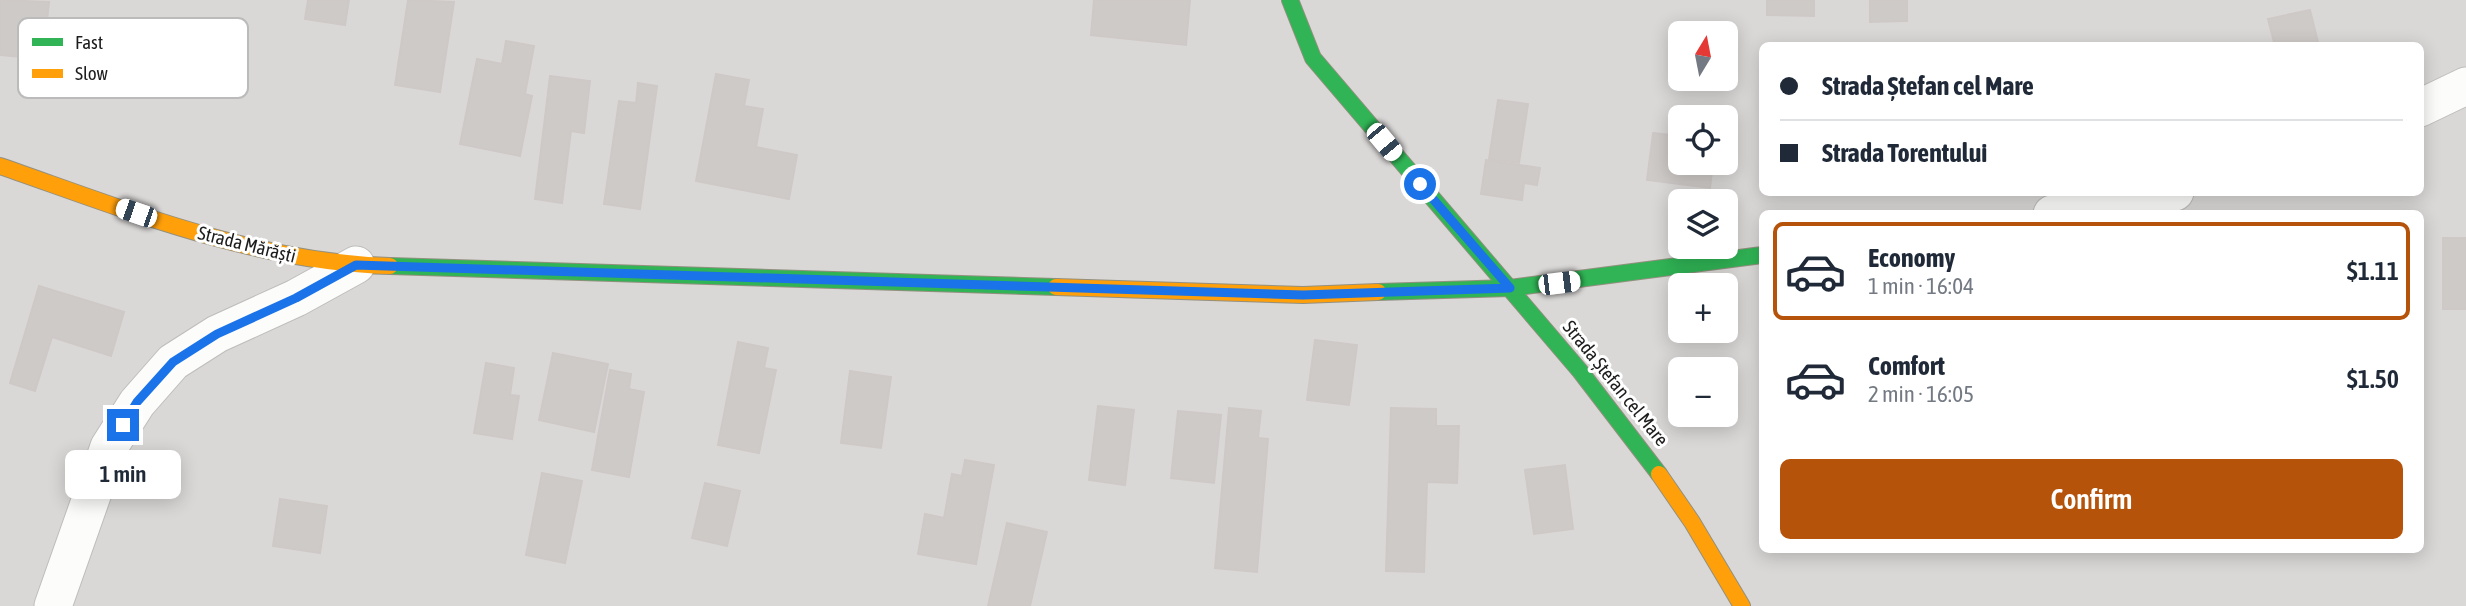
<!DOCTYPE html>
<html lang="en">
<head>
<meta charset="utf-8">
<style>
  body { margin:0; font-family:"Asap Condensed",sans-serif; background:#f2f2f3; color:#1f2937; height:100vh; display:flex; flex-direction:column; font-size:26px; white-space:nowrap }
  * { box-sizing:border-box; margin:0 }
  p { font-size:23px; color:#747a83 }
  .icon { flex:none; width:38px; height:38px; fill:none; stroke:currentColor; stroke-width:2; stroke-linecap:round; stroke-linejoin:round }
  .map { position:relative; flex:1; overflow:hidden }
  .details { position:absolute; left:1759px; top:210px; width:665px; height:343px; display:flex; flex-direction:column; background:#fff; border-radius:10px; box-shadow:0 4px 18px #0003 }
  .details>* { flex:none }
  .guide { position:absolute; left:1759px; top:42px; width:665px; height:154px; border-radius:10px; box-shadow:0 4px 18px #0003; display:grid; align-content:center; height:154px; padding:0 21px; background:#fff }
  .needle { width:46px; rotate:10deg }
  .controls { position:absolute; left:1668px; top:21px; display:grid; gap:14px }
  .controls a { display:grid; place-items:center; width:70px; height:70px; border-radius:10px; background:#fff; box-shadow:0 4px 18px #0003; font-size:35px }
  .end { position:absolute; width:32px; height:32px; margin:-16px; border:9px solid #1a73e8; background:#fff; box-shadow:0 0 0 4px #fff }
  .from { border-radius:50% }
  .bubble { position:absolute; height:49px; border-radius:10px; background:#fff; box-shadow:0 4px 18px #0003; font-size:23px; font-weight:600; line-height:49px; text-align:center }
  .car { position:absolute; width:21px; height:42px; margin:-21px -10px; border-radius:9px; box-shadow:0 0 5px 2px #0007; background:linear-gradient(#fff 24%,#345 0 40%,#fff 0 76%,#345 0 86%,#fff 0) }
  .guide b { display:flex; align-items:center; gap:24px; height:66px; font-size:26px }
  .guide b+b { border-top:2px solid #e0e1e3 }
  .guide i { width:18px; height:18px; background:#1f2937 }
  ul { padding:12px 0 0; list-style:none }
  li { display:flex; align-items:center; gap:21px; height:98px; margin:0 14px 10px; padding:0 7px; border:4px solid transparent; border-radius:10px }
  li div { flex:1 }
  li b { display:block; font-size:26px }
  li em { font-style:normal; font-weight:600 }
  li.selected { border-color:#b45309 }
  li>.icon { width:63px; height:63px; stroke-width:1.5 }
  .button { display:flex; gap:14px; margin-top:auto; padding:14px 21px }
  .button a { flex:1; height:80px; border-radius:10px; background:#b45309; color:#fff; font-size:28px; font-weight:600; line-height:80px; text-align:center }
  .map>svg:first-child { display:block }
  .residential { fill:#dad8d7; fill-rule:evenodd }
  .building { fill:#cecac8; stroke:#cec9c7; stroke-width:2 }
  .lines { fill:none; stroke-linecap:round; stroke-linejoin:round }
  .street-casing { stroke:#bebdbc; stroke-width:39 }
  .fast-casing { stroke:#93907f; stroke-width:18 }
  .slow-casing { stroke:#93907f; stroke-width:18 }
  .street { stroke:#fcfcfb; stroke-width:37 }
  .fast { stroke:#30b455; stroke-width:16 }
  .slow { stroke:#ff9f0a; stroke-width:16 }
  .route { stroke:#1a73e8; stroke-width:9 }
  .labels { text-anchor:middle; stroke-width:6; stroke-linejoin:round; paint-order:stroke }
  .street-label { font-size:19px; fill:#1d1d1d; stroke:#fff }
  .key { fill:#fff; stroke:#bbb; stroke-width:2 }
  .key-label { font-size:19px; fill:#1d1d1d }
</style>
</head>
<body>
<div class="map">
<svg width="2466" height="606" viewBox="0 0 2466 606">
  <rect width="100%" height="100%" fill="#ebe8e5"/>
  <path class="residential" d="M0,0H2466V606H0ZM1680,33H1726V79H1680ZM1762,46H2420V192H1762ZM1680,117H1726V163H1680ZM1680,201H1726V247H1680ZM1762,214H2420V550H1762ZM1680,285H1726V331H1680ZM1680,369H1726V415H1680Z"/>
  <g class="building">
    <path d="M0,0L49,2L43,59L0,55Z"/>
    <path d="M308,0H349L345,25L305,19Z"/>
    <path d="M408,0L454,2L440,92L395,85Z"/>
    <path d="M1094,0H1190L1186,45L1091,35Z"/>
    <path d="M1767,0H1814V16L1767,15Z"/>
    <path d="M1870,0H1907V21L1870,22Z"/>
    <path d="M2310,10L2319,46H2275L2268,19Z"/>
    <path d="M506,41L534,46L525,94L532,96L520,156L460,144L477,59L502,64Z"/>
    <path d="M716,74L749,80L744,106L763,109L756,147L797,155L789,199L696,181Z"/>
    <path d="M550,76L590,81L584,133L571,131L562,203L535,199Z"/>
    <path d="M638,83L657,86L640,209L604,204L619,101L636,103Z"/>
    <path d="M1498,100L1528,104L1519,163L1489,159Z"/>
    <path d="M1653,133L1680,136V163H1713L1710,188L1647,180Z"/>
    <path d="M1486,160L1540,168L1537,185L1524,183L1522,200L1481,194Z"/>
    <rect x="2443" y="238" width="23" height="71"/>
    <path d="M39,286L124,312L111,356L52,337L35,391L10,383Z"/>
    <path d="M1315,340L1357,345L1349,405L1307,400Z"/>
    <path d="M738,342L768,348L764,368L776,370L759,453L718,445Z"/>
    <path d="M553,353L608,364L594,432L539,420Z"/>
    <path d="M486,363L514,368L510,395L519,396L512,439L474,433Z"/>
    <path d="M610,370L631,374L629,389L644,392L629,477L592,470Z"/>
    <path d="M850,371L891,377L881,448L841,443Z"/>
    <path d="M1098,406L1134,410L1125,485L1089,480Z"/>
    <path d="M1229,408L1261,411L1258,438L1268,439L1257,572L1215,568Z"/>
    <path d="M1391,408L1436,409V426H1459L1457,483L1427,482L1424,572L1386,571Z"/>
    <path d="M1178,411L1221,415L1214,483L1171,478Z"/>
    <path d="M965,460L994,465L976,564L918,554L925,514L944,518L952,474L962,476Z"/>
    <path d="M1565,465L1573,529L1534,534L1525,470Z"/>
    <path d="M542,473L582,481L565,563L526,555Z"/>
    <path d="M705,483L740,491L727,546L692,538Z"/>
    <path d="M280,499L327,506L320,553L273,546Z"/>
    <path d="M1007,523L1047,532L1030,606H988Z"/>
  </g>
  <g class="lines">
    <g class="street-casing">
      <g id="street">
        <path d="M2420,108L2466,86"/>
        <path d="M2052,214L2175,192"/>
        <path d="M53,606L109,447L137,403L173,362L217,334L296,298L356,265"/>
      </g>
    </g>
    <g class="fast-casing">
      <g id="fast">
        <path d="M1290,0L1313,58L1580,371L1659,474"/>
        <path d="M390,266L1056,287"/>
        <path d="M1378,292L1510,288L1762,255"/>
      </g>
    </g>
    <g class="slow-casing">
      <g id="slow">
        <path d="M0,166C127,210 254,262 390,266"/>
        <path d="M1056,287L1303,295L1378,292"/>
        <path d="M1659,474L1692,522L1742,606"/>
      </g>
    </g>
    <use href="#street" class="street"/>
    <use href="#fast" class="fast"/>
    <use href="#slow" class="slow"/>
  </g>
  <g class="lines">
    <path class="route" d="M123,425L137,402L173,362L217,334L296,298L356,265L1303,295L1510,288L1420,184"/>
  </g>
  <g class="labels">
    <g class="street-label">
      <text transform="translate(247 244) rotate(14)" y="7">Strada Mărăști</text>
      <text transform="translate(1616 383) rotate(51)" y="7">Strada Ștefan cel Mare</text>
    </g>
  </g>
  <rect x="18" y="18" width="230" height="80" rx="10" class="key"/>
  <rect x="32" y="38" width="31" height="8" fill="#30b455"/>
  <rect x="32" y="69" width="31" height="9" fill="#ff9f0a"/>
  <g class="key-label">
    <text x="75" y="49">Fast</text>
    <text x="75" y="80">Slow</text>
  </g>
</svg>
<div class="controls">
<a><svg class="needle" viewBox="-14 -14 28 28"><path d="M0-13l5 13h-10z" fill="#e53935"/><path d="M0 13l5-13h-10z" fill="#747a83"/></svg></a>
<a><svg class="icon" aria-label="locate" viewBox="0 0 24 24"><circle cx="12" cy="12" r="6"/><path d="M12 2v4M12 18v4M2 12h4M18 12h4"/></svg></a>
<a><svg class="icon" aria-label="layers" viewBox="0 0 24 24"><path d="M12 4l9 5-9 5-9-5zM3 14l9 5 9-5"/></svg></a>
<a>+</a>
<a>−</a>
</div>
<i class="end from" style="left:1420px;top:184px"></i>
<i class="end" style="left:123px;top:425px"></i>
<div class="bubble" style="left:65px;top:450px;width:116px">1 min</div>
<i class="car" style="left:1384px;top:142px;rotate:140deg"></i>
<i class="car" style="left:136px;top:213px;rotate:289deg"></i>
<i class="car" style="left:1559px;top:283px;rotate:83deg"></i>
<div class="guide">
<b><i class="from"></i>Strada Ștefan cel Mare</b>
<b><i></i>Strada Torentului</b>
</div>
<section class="details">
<ul>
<li class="selected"><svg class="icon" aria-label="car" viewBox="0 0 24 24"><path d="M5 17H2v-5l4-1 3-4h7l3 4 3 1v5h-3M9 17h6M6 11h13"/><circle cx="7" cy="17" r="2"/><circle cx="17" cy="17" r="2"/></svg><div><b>Economy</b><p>1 min · 16:04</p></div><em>$1.11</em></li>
<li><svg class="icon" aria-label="car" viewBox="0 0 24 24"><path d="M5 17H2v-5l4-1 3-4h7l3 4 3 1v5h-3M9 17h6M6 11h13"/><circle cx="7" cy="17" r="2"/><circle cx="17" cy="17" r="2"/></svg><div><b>Comfort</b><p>2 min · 16:05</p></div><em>$1.50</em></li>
</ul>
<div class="button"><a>Confirm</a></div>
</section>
</div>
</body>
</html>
